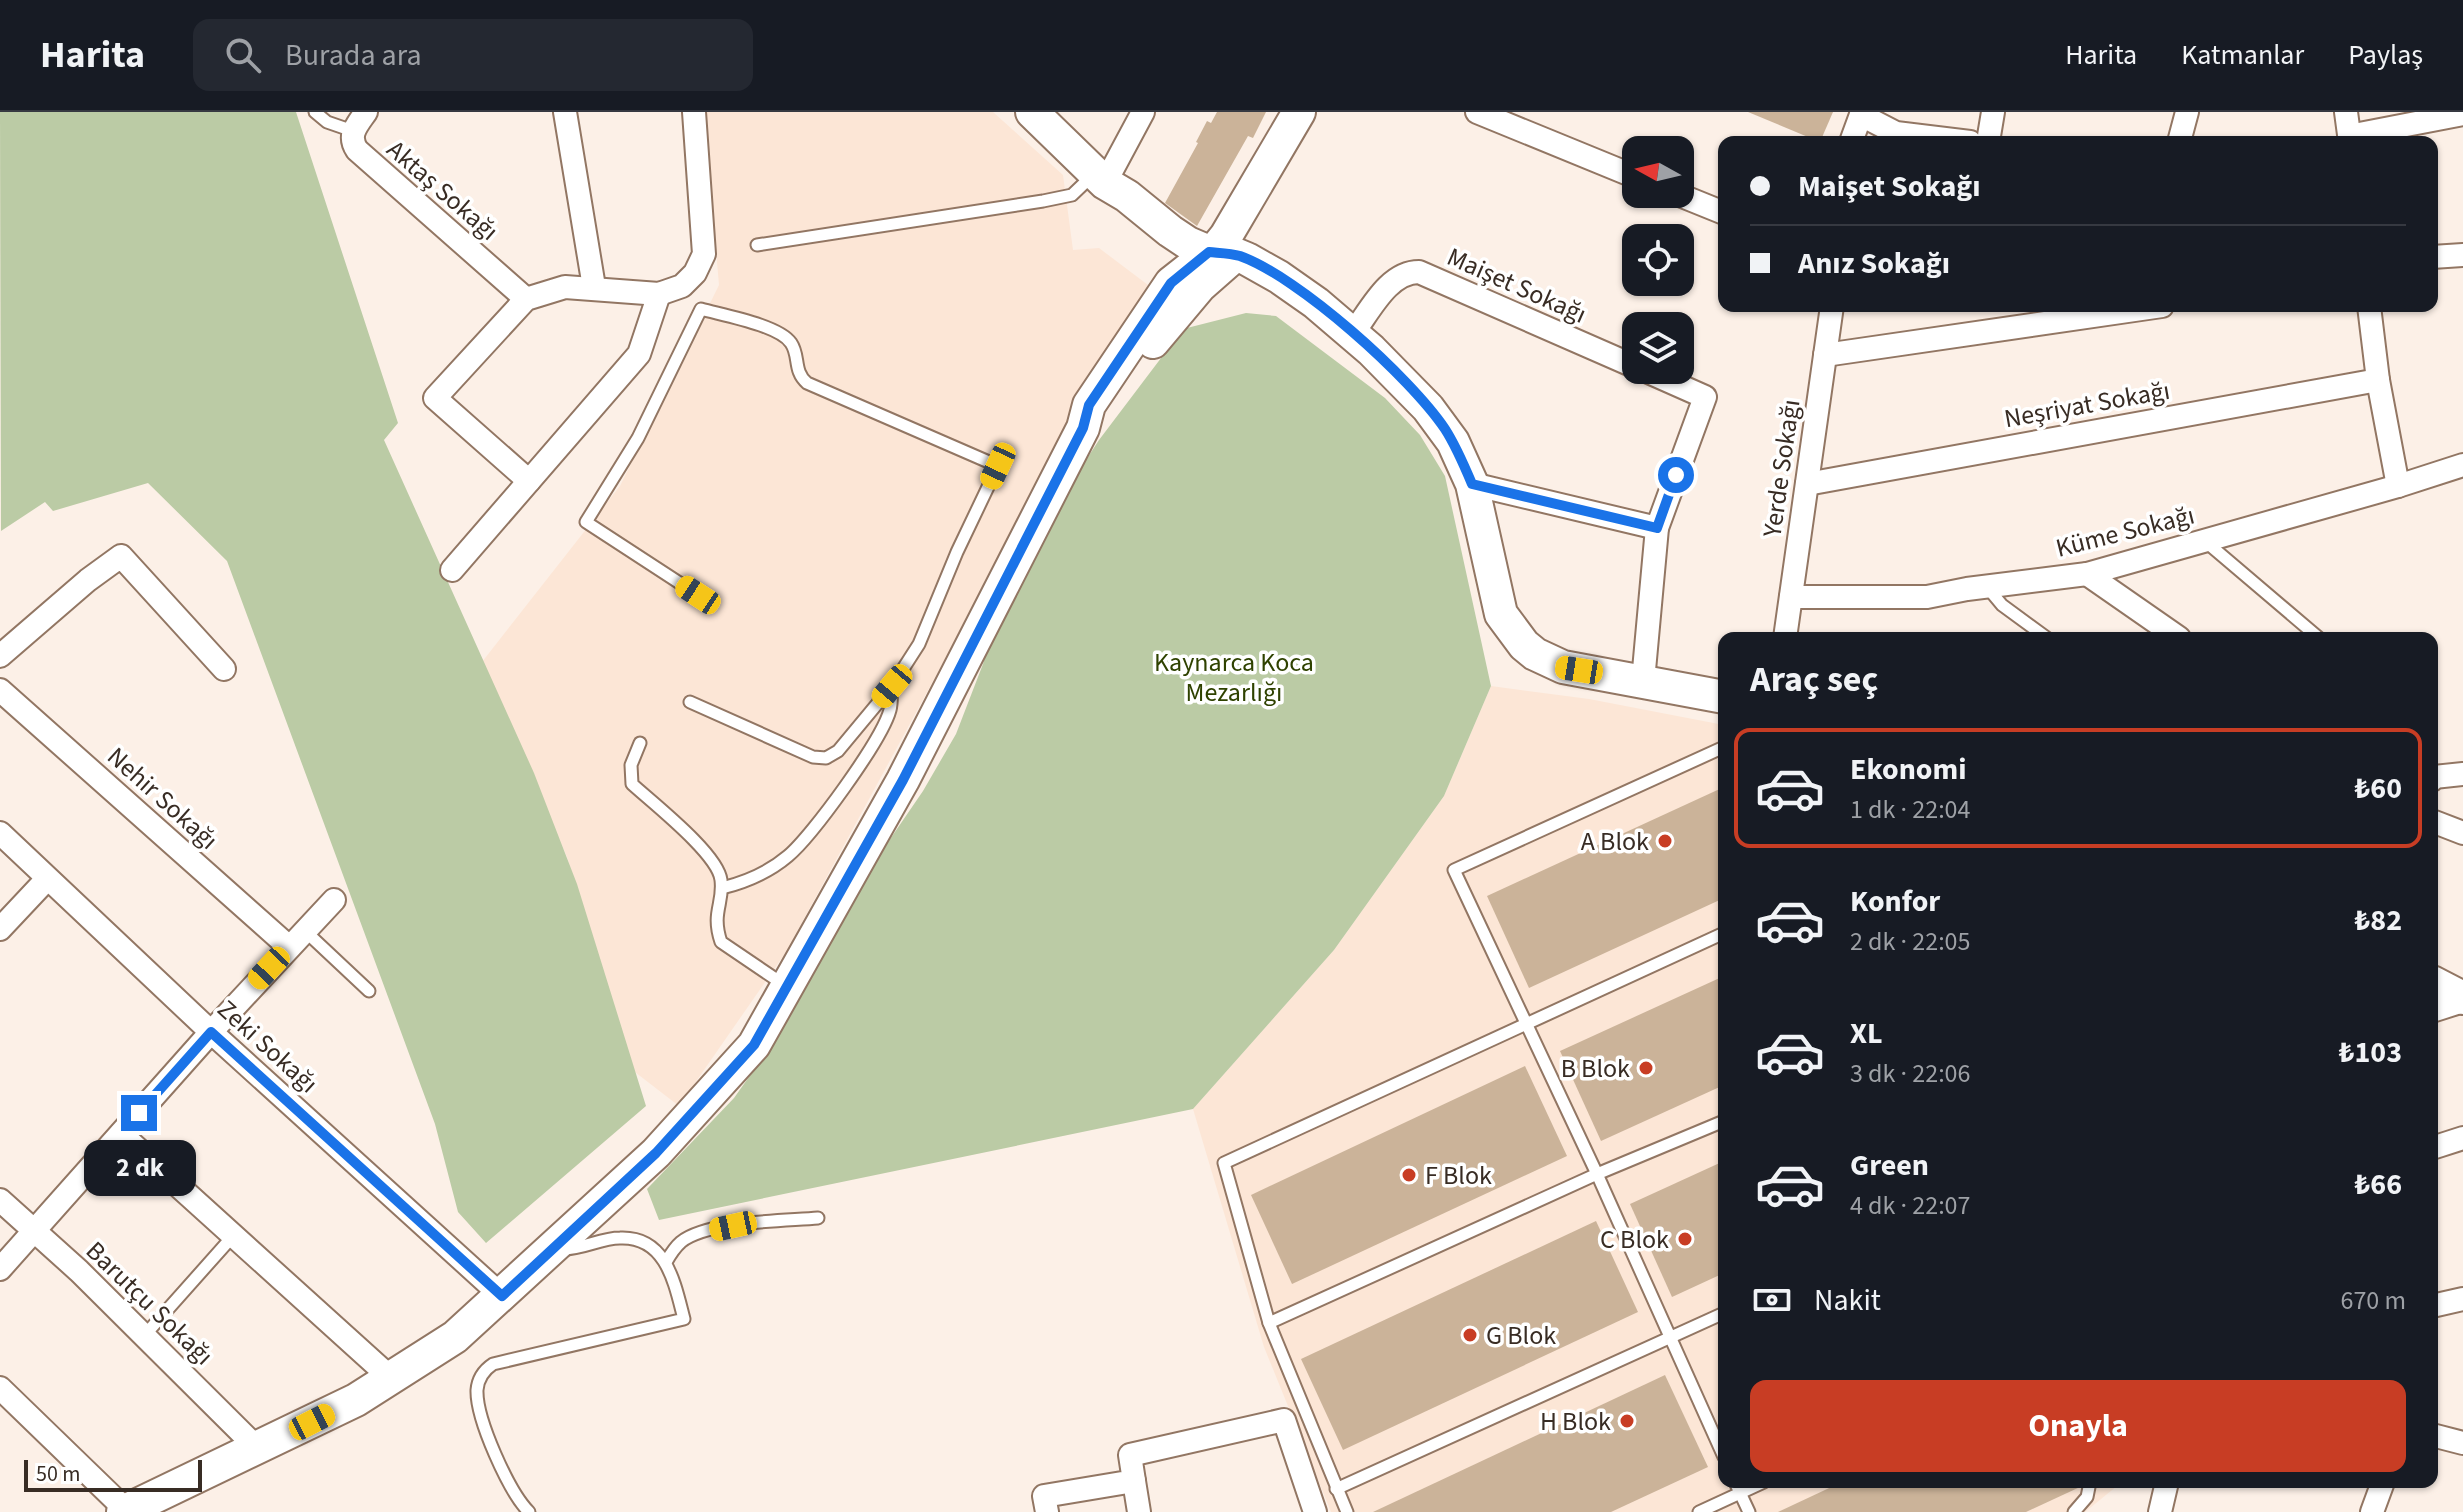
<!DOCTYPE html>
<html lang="tr">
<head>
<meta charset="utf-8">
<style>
  body { margin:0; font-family:"Source Sans 3",sans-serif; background:#242831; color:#f1f3f6; height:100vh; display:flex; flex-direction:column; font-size:30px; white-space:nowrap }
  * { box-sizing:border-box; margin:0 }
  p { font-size:26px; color:#9ea1a6 }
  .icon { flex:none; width:44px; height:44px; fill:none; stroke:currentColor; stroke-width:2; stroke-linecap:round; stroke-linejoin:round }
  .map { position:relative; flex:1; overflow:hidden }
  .sheet { position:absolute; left:1718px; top:520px; width:720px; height:856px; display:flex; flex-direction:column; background:#171b24; border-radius:16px; box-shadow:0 2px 6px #0004 }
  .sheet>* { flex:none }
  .hud { position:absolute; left:1718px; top:24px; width:720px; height:176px; border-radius:16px; box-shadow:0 2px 6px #0004; display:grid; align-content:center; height:176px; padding:0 32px; background:#171b24 }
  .needle { width:52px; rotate:278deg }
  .fabs { position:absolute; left:1622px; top:24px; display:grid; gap:16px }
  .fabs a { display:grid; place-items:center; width:72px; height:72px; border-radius:16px; background:#171b24; box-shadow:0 2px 6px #0004; font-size:40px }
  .scale { position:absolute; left:24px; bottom:20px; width:178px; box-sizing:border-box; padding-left:8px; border:4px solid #382c24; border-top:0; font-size:22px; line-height:28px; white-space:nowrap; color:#382c24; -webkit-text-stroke:6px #fff; paint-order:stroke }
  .end { position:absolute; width:36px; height:36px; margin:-18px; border:10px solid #1a73e8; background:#fff; box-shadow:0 0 0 4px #fff }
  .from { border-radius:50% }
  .bubble { position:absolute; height:56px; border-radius:16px; background:#171b24; box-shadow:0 2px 6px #0004; font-size:26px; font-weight:700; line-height:56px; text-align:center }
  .car { position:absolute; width:24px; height:48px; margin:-24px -12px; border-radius:10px; box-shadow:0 0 6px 2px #0007; background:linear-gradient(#f5c518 24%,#345 0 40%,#f5c518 0 76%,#345 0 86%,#f5c518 0) }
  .hud b { display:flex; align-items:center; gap:28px; height:76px; font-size:30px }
  .hud b+b { border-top:2px solid #363941 }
  .hud i { width:20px; height:20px; background:#f1f3f6 }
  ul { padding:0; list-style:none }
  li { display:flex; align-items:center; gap:24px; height:120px; margin:0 16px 12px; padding:0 16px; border:4px solid transparent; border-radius:16px }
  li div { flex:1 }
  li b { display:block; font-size:30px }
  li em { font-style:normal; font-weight:700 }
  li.selected { border-color:#c83d24 }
  li>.icon { width:72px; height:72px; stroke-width:1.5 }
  h2 { padding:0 32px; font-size:36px; line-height:96px }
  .pay { display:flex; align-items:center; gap:20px; height:88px; padding:0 32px; font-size:30px }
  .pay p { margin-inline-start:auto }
  .button { display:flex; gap:16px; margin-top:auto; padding:16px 32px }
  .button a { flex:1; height:92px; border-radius:16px; background:#c83d24; color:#fff; font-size:32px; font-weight:700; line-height:92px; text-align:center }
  header { display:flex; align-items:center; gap:48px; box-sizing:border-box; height:112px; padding:0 40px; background:#171b24; border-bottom:2px solid #363941 }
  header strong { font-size:38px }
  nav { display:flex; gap:44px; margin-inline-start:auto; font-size:28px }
  .search { width:560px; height:72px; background:#242831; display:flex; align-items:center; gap:20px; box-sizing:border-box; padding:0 28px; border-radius:16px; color:#9ea1a6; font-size:30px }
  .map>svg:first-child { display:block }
  .built { fill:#fce6d6 }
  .green { fill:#bbcba5 }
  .building { fill:#cbb399 }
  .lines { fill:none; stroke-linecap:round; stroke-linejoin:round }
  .lane-casing { stroke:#927663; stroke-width:15 }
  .street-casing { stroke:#927663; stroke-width:26 }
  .secondary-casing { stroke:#927663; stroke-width:36 }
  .lane { stroke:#fff; stroke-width:11 }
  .street { stroke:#fff; stroke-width:22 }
  .secondary { stroke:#fff; stroke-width:32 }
  .route { stroke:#1a73e8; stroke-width:10 }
  .poi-dot { fill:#c83d24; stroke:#fff; stroke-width:3 }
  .labels { text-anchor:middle; stroke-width:7; stroke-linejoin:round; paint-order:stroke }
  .street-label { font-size:26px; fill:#382c24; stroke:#fff }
  .park-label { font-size:26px; fill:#2f4200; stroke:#fff }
  .poi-label { font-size:26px; fill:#382c24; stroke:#fff; text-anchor:end }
</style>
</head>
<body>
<header>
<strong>Harita</strong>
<div class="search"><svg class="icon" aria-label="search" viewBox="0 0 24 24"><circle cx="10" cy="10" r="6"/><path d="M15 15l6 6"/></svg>Burada ara</div>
<nav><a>Harita</a><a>Katmanlar</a><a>Paylaş</a></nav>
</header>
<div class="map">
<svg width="2463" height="1400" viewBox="0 0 2463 1400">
  <rect width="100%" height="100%" fill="#fcf0e7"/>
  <g class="built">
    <path d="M704,0H993L1063,63L1073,138L1099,136L1148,173L786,840L679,994L631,957L567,745L482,550L620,374L719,173Z"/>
    <path d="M1491,574L1589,587L1724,613V1370H2122L2085,1400H1331L1264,1235L1193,997L1334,838L1444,684Z"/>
  </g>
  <g class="green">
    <path d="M0,0H296L398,311L384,328L534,661L577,772L646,994L486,1131L458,1100L435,1012L227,449L148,371L53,399L45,390L1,419Z"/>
    <path d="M1246,201L1276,204L1385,286L1420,323L1445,364L1491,574L1444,684L1334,838L1193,997L659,1108L647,1077L734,986L766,941L803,881L862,768L923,679L956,622L983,552L1002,490L1036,425L1099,328L1183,217Z"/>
  </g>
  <g class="building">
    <path d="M1217,0H1266L1253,26L1248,24L1197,114L1165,91L1198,31L1196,30L1207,9L1211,11Z"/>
    <path d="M1748,0H1833L1820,30Z"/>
    <path d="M1724,675V786L1529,876L1487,784Z"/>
    <path d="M1724,864V973L1601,1029L1560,939Z"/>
    <path d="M1525,954L1567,1044L1292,1172L1251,1083Z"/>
    <path d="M1724,1049V1161L1672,1185L1630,1092Z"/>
    <path d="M1596,1109L1638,1200L1343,1338L1301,1247Z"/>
    <path d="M1665,1263L1708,1355L1611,1400H1373Z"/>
    <path d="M1842,1370H2081L2080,1375L2026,1400H1778Z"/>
  </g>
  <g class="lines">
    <g class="lane-casing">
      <g id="lane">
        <path d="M315,0L327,10L353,19"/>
        <path d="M757,133L1043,89L1072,83L1094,62"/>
        <path d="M2209,427L2212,435L2319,526"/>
        <path d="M1987,475L2002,493L2047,526"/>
        <path d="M690,590L813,645L826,646L838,639L892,574L919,532L957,440L998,354L807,271C793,259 800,244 791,231C779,213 722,203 701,197L638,326L586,410L698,483"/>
        <path d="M640,631L631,653L632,672C654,692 718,742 721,768C724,792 711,800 721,830L783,872"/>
        <path d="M1724,635L1454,758L1597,1062L1724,1345"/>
        <path d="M722,776C746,770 768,761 788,744C812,724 882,628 890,598C892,591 891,582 892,574"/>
        <path d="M304,818L369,879"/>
        <path d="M666,1150C670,1143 674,1136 681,1130C707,1109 784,1109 818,1106"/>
        <path d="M1269,1211L1597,1062L1724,1009"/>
        <path d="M144,1224L233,1124"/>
        <path d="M1735,1370L1749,1400"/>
        <path d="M1336,1377L1724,1201"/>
        <path d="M529,1400C509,1380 476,1307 477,1278C478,1266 484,1258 493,1252L684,1207C675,1173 667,1124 620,1126C601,1126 583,1137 564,1137"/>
        <path d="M1347,1400L1269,1211L1224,1051L1724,821"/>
        <path d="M1699,1400L1764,1370"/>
        <path d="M2074,1400L2087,1385L2090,1370"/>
      </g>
    </g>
    <g class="street-casing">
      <g id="street">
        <path d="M366,0C357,13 347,23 357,38L526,187"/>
        <path d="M565,0L594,175"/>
        <path d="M1477,0L1636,65"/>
        <path d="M2346,0L2350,30"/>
        <path d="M1861,3L1896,21L1970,30"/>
        <path d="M2349,24L2463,2"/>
        <path d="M1851,30L1862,0"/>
        <path d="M1988,30L1993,0"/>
        <path d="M2179,30L2187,0"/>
        <path d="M1105,71L1143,0"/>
        <path d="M1677,82L1724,101"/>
        <path d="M2432,145L2463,143"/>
        <path d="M2369,194L2378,268L2398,374"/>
        <path d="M1353,221C1370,199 1388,160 1419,160L1636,255"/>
        <path d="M1825,243L2162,194"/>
        <path d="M529,369L435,286L526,187L565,175L659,182L682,174L695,161L704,142L694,0"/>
        <path d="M1472,372L1657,416"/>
        <path d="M1807,372L2378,268"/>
        <path d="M452,458L639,242L659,182"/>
        <path d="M2087,462L2179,526"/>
        <path d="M1791,485H1927L1967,477L2087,462L2398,374L2463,353"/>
        <path d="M1785,526L1832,194"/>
        <path d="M0,544L88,468L121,444L224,557"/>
        <path d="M1643,569L1657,416L1705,285L1644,258"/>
        <path d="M0,578L289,835"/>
        <path d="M2432,668L2434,665L2463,662"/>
        <path d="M2432,709L2463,721"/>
        <path d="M0,721L211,920L502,1184"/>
        <path d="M0,817L47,767"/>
        <path d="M2432,899L2463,889"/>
        <path d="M121,1022L392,1267"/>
        <path d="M2432,1036L2463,1026"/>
        <path d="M0,1088L79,1159L258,1337"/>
        <path d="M0,1157L211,920L334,788"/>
        <path d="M2432,1194L2463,1187"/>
        <path d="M0,1276L126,1398"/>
        <path d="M2432,1323L2463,1331"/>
        <path d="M1134,1369L1139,1400"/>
        <path d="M1047,1400L1044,1384L1134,1369L1130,1343L1284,1308L1315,1400"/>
        <path d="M2160,1400L2167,1370"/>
        <path d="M2372,1400L2383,1370"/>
      </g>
    </g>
    <g class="secondary-casing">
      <g id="secondary">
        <path d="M1032,0L1105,71L1127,84L1170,119L1188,131L1209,140L1235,142L1247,147L1279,165L1316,191L1371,238L1428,296L1453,330L1472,372L1501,502L1524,533L1535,542L1563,555L1724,585"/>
        <path d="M1153,230L1200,174L1233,145"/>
        <path d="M2432,870L2463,886"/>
        <path d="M123,1400L356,1288L455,1225L656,1041L754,933L903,668L1083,316L1089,293L1171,171L1218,134L1226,124L1299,0"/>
      </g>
    </g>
    <use href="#lane" class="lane"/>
    <use href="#street" class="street"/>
    <use href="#secondary" class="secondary"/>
  </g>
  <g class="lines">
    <path class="route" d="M139,1001L211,920L502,1184L656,1041L754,933L903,668L1083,316L1089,293L1171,171L1209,140C1219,141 1230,141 1240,144C1299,165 1410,265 1445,317C1456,334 1464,353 1472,372L1657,416L1676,363"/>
  </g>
  <g class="poi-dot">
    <circle cx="1665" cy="729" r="8"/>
    <circle cx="1646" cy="956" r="8"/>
    <circle cx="1409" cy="1063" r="8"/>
    <circle cx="1685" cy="1127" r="8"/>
    <circle cx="1470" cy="1223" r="8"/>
    <circle cx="1627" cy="1309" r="8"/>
  </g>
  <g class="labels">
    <g class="street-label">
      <text transform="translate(443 78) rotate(41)" y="9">Aktaş Sokağı</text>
      <text transform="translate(1517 173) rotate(24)" y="9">Maişet Sokağı</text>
      <text transform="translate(2087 292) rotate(-10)" y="9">Neşriyat Sokağı</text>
      <text transform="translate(1781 356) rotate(-82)" y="9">Yerde Sokağı</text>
      <text transform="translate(2125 419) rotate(-14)" y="9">Küme Sokağı</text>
      <text transform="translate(163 686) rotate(42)" y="9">Nehir Sokağı</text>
      <text transform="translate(268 934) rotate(42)" y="9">Zeki Sokağı</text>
      <text transform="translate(150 1191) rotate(44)" y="9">Barutçu Sokağı</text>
    </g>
    <g class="park-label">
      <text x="1234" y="559">Kaynarca Koca<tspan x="1234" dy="30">Mezarlığı</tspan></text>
    </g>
    <g class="poi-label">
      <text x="1649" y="738">A Blok</text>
      <text x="1630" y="965">B Blok</text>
      <text x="1425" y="1072" text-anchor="start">F Blok</text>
      <text x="1669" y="1136">C Blok</text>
      <text x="1486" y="1232" text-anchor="start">G Blok</text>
      <text x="1611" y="1318">H Blok</text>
    </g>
  </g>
</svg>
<div class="fabs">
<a><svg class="needle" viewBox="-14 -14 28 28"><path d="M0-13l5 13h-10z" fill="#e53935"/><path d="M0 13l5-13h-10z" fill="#9ea1a6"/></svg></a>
<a><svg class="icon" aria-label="locate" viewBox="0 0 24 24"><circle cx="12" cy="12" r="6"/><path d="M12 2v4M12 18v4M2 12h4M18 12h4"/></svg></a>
<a><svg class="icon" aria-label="layers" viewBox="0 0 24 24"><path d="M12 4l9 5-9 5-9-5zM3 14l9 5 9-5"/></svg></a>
</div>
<div class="scale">50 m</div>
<i class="end from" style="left:1676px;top:363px"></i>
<i class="end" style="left:139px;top:1001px"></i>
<div class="bubble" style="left:84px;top:1028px;width:112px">2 dk</div>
<i class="car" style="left:998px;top:354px;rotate:205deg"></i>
<i class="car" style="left:698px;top:483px;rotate:303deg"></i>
<i class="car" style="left:1579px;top:558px;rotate:279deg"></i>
<i class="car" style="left:892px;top:574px;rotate:220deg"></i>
<i class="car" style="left:269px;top:856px;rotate:223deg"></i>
<i class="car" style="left:733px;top:1114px;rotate:258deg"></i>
<i class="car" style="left:312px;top:1310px;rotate:63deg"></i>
<div class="hud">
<b><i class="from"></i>Maişet Sokağı</b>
<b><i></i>Anız Sokağı</b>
</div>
<section class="sheet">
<h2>Araç seç</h2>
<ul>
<li class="selected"><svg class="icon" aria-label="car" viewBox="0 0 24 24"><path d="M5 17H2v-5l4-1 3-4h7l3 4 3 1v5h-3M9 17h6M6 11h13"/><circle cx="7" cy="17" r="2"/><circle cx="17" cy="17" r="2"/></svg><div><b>Ekonomi</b><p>1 dk · 22:04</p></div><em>₺60</em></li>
<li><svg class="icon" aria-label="car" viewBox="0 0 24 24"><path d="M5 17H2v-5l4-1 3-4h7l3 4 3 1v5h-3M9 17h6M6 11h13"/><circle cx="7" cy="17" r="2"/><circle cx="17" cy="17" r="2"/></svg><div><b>Konfor</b><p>2 dk · 22:05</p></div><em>₺82</em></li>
<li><svg class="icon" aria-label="car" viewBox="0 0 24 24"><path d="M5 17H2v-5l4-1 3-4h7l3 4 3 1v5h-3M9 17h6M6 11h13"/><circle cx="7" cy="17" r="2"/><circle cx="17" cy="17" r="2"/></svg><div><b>XL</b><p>3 dk · 22:06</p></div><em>₺103</em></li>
<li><svg class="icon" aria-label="car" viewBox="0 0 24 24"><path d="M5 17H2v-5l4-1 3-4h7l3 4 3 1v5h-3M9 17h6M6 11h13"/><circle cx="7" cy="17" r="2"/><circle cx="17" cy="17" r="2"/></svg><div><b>Green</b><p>4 dk · 22:07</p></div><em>₺66</em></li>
</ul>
<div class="pay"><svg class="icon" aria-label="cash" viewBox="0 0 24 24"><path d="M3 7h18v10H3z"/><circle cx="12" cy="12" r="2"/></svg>Nakit<p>670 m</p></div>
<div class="button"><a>Onayla</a></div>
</section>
</div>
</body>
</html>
